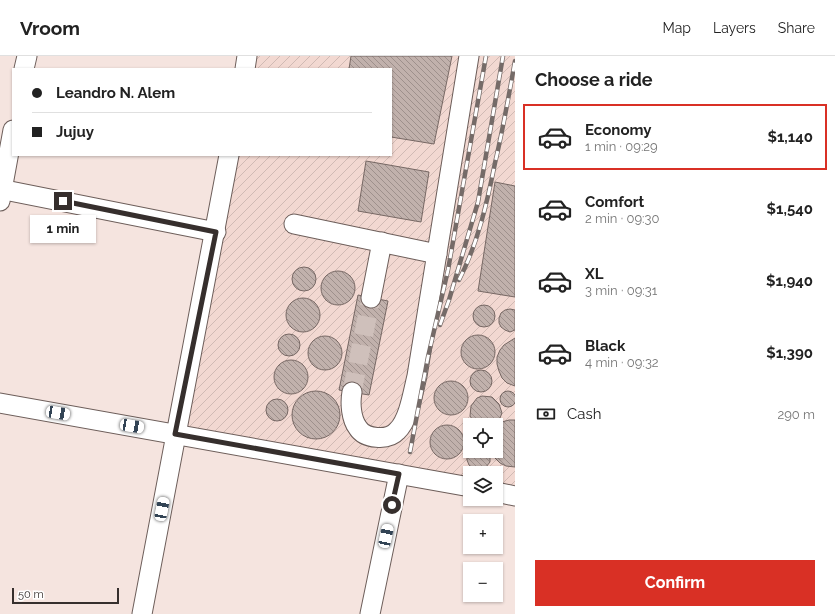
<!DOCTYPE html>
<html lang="en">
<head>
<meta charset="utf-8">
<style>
  body { margin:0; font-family:Raleway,sans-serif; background:#f6f6f6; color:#222; height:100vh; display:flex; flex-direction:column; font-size:15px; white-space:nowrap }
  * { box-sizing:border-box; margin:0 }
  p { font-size:13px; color:#767676 }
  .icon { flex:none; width:22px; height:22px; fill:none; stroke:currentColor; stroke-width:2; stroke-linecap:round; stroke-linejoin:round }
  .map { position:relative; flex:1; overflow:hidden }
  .side { display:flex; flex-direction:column; background:#fff; width:320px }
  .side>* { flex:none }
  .guide { position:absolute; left:12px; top:12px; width:380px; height:88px; border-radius:0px; box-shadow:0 1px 3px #0004; display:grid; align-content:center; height:88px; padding:0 20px; background:#fff }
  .controls { position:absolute; left:463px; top:362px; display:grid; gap:8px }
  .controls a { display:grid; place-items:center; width:40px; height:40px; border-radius:0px; background:#fff; box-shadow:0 1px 3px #0004; font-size:20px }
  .scale { position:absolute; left:12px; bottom:10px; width:107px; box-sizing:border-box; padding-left:4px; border:2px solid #362f2d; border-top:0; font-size:11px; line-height:14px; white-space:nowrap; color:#362f2d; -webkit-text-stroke:3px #fff; paint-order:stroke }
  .end { position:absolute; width:18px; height:18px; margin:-9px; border:5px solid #362f2d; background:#fff; box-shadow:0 0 0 2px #fff }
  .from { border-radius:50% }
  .bubble { position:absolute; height:28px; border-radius:0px; background:#fff; box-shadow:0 1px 3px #0004; font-size:13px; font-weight:700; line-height:28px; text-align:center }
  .car { position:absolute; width:12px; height:24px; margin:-12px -6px; border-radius:5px; box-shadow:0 0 3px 1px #0007; background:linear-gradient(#fff 24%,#345 0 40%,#fff 0 76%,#345 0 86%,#fff 0) }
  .guide b { display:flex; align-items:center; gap:14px; height:38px; font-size:15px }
  .guide b+b { border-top:1px solid #e0e0e0 }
  .guide i { width:10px; height:10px; background:#222 }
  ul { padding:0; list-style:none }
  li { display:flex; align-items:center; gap:12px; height:66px; margin:0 8px 6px; padding:0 12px; border:2px solid transparent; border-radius:0px }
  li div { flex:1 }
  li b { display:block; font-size:15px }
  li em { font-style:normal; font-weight:700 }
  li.on { border-color:#d93025 }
  li>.icon { width:36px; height:36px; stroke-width:1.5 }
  h2 { padding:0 20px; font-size:18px; line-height:48px }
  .pay { display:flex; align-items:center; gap:10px; height:44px; padding:0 20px; font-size:15px }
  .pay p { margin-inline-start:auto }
  .button { display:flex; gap:8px; margin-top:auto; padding:8px 20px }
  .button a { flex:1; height:46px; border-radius:0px; background:#d93025; color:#fff; font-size:16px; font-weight:700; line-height:46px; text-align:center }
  header { display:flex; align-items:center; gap:24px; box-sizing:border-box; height:56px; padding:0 20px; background:#fff; border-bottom:1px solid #e0e0e0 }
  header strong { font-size:19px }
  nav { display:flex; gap:22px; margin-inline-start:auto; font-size:14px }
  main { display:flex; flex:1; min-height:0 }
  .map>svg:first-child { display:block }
  .industrial { fill:url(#industrial-furrows); fill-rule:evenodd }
  .building { fill:url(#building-back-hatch); stroke:#776864 }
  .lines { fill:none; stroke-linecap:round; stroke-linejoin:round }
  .minor-tunnel { stroke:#cfc0bb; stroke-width:19; stroke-dasharray:19 10; stroke-linecap:butt }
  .minor-casing { stroke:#6d5e5a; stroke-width:21 }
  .minor { stroke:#fff; stroke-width:19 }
  .rail-casing { stroke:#756b68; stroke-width:4.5 }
  .rail { stroke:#fff; stroke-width:3; stroke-dasharray:9; stroke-linecap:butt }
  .route { stroke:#362f2d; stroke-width:5 }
</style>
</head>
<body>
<header>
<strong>Vroom</strong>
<nav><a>Map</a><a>Layers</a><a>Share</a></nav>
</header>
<main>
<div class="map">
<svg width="515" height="558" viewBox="0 0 515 558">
  <defs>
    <pattern id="industrial-furrows" width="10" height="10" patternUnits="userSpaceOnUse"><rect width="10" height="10" fill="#f2d8d1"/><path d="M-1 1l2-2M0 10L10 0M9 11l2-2" fill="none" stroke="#d0bab4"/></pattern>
    <pattern id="building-back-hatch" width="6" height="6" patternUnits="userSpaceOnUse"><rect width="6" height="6" fill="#c1b1ac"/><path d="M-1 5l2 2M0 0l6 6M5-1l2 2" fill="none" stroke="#9e908c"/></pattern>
  </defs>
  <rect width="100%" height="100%" fill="#f5e4df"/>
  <path class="industrial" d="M246,0H515V430L496,427V417H470V423L175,378L228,99H391V13H244ZM470,369H496V395H470Z"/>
  <g class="building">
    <path d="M351,0H452L434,88L391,81V13H349Z"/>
    <path d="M366,105L429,116L421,166L358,155Z"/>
    <path d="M495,126L515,130V241L478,235Z"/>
    <circle cx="304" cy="223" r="12"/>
    <circle cx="338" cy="232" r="17"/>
    <path d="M358,239L388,245L369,339L339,334Z"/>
    <circle cx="303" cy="259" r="17"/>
    <circle cx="484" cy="260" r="11"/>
    <path d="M510,253L515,254V274L510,276L505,274L501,271L499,267V262L501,257L505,254Z"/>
    <circle cx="289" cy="289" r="11"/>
    <circle cx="478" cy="296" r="17"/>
    <circle cx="325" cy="297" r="17"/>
    <path d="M515,282V330L507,327L502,322L499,315L497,308V301L500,294L504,289Z"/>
    <circle cx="291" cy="321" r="17"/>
    <circle cx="481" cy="325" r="11"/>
    <circle cx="451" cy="342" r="17"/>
    <circle cx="508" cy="343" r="8"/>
    <circle cx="316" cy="359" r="24"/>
    <path d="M482,340L492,341L499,348L502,357L500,362L495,369H476L470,360L471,350L477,342Z"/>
    <circle cx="277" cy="354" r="11"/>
    <path d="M509,364H515V411L506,410L500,407L495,402L491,395H496V372L502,366Z"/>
    <circle cx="447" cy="386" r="17"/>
    <path d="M470,394L488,395L490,400V406L486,411L480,414L474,413L469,409L467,404V398Z"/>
  </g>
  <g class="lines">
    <path class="minor-tunnel" d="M352,336L371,242"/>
    <g class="minor-casing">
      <g id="minor">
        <path d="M24,13L27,0"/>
        <path d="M245,13L247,0"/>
        <path d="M0,133L216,176"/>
        <path d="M0,145L13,74"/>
        <path d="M294,168L437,198"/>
        <path d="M371,242L382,186"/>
        <path d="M352,336C350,347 351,363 358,372C365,383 388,385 397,375C409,364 413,336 417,320L469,0"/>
        <path d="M0,347L470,431"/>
        <path d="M496,436L515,440"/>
        <path d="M142,558L229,99"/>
        <path d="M370,558L399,418"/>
      </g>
    </g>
    <use href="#minor" class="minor"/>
    <g class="rail-casing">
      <g id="rail">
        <path d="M459,224C478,187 487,147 495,107C503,73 509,39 515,5"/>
        <path d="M440,269L449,244L478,146L503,0"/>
        <path d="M410,396L428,301L448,214L486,0"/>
      </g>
    </g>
    <use href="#rail" class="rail"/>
  </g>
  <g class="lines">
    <path class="route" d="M63,145L216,176L175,378L399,418L392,449"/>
  </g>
</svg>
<div class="controls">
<a><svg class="icon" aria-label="locate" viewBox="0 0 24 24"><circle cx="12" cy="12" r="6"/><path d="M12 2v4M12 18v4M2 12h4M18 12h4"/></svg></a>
<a><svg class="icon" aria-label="layers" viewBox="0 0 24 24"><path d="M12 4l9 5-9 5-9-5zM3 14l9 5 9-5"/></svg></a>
<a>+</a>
<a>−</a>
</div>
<div class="scale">50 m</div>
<i class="end from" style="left:392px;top:449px"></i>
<i class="end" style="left:63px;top:145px"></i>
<div class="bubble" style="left:30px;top:159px;width:66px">1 min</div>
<i class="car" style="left:58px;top:357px;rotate:100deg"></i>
<i class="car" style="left:132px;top:370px;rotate:100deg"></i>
<i class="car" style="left:162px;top:453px;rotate:11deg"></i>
<i class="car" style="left:386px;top:480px;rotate:12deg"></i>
<div class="guide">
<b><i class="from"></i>Leandro N. Alem</b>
<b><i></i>Jujuy</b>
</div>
</div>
<section class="side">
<h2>Choose a ride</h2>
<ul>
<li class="on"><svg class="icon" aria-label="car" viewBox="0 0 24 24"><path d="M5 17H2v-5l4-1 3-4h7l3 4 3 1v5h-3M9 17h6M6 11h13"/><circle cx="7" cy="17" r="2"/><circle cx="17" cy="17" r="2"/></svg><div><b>Economy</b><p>1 min · 09:29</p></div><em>$1,140</em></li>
<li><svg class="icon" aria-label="car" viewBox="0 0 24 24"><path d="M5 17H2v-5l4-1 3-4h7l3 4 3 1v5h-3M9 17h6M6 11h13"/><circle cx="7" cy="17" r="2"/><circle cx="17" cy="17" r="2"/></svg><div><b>Comfort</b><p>2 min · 09:30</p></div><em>$1,540</em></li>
<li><svg class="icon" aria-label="car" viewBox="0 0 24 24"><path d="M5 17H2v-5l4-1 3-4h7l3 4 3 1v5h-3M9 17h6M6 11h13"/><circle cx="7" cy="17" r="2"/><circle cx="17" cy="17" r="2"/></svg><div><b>XL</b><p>3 min · 09:31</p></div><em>$1,940</em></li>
<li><svg class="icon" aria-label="car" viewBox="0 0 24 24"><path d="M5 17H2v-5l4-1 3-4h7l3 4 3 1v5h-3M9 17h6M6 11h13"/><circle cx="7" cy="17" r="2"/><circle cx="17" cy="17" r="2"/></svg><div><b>Black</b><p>4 min · 09:32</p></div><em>$1,390</em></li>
</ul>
<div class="pay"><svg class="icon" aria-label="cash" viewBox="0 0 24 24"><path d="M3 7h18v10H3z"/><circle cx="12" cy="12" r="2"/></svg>Cash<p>290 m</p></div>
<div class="button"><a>Confirm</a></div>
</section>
</main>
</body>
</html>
